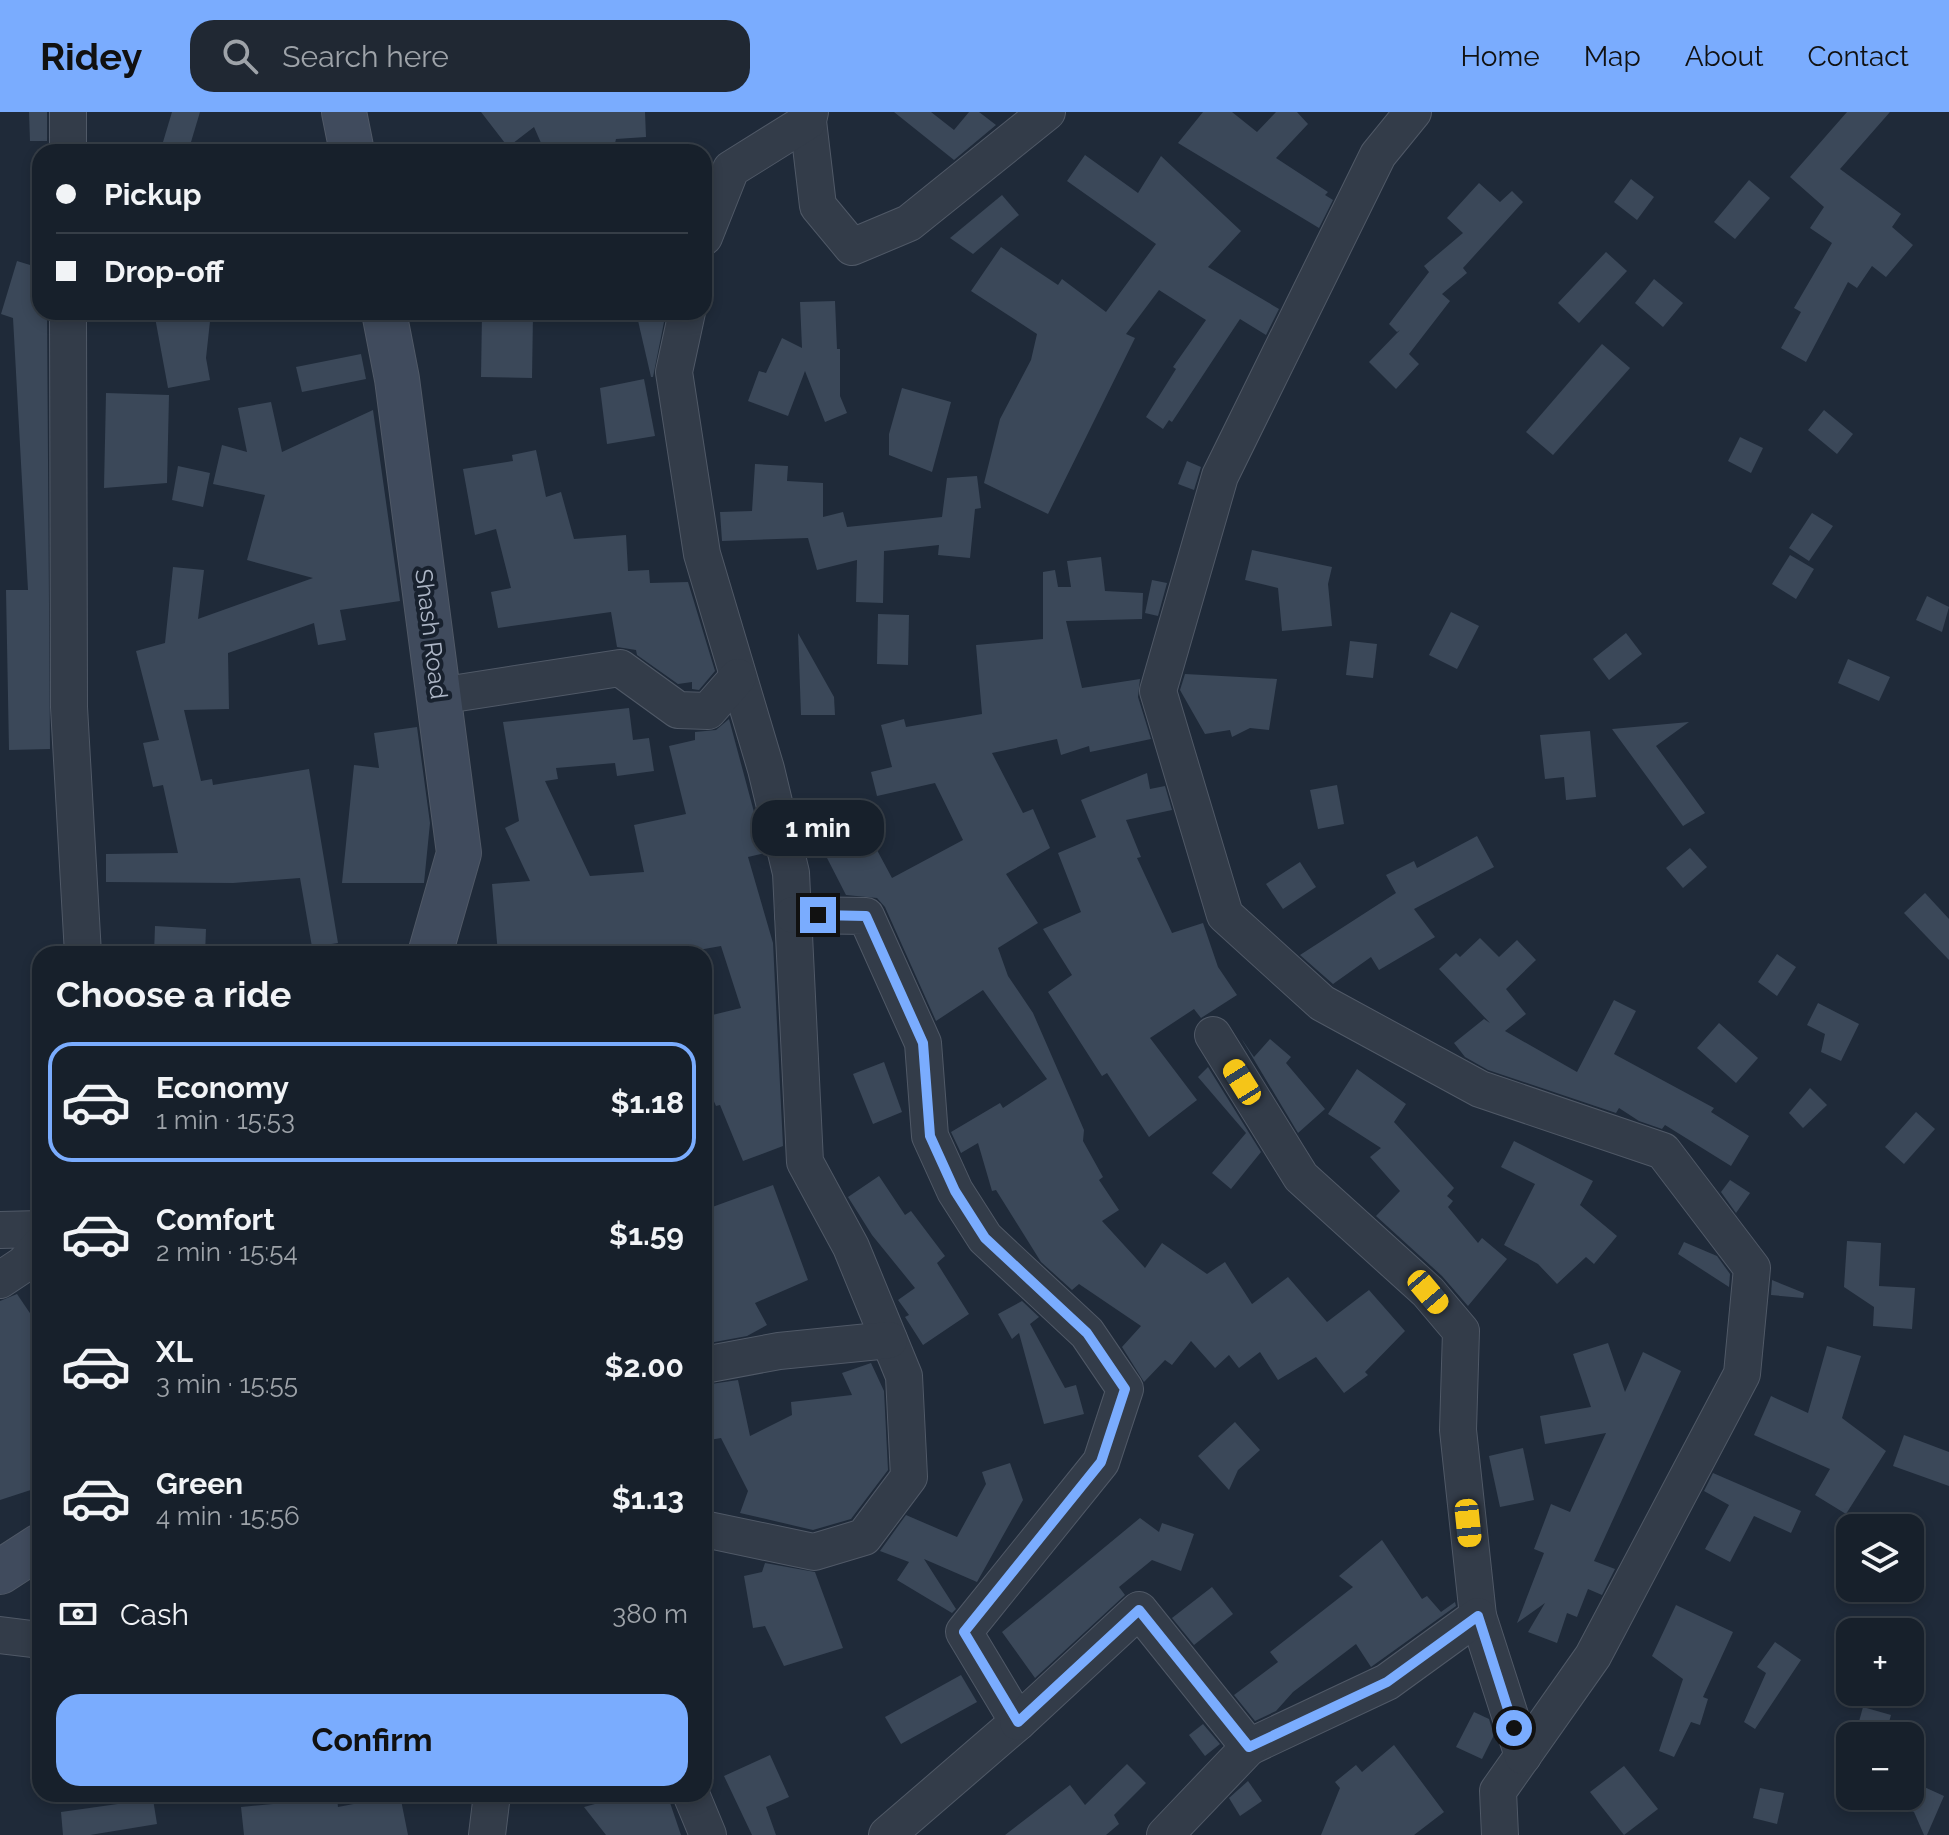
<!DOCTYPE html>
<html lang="en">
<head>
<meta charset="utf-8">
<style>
  body { margin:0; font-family:Raleway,sans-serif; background:#202833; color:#f1f3f6; height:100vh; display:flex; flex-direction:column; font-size:30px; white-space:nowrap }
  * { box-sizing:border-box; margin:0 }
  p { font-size:26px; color:#9ea3a9 }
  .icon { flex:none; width:44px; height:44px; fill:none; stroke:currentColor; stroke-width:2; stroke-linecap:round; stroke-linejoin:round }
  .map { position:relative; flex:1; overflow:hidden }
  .panel { position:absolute; left:32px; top:834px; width:680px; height:856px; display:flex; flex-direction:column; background:#17202b; border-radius:24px; box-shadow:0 4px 12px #0003,0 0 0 2px #363e47 }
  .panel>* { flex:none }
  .top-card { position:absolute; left:32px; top:32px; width:680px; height:176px; border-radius:24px; box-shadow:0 4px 12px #0003,0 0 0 2px #363e47; display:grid; align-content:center; height:176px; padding:0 24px; background:#17202b }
  .fabs { position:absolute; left:1836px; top:1402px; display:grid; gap:16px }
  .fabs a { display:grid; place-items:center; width:88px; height:88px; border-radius:16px; background:#17202b; box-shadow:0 4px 12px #0003,0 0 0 2px #363e47; font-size:40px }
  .end { position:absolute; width:36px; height:36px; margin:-18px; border:10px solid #7aacfe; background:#111; box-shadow:0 0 0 4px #111 }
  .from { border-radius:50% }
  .bubble { position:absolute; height:56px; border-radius:24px; background:#17202b; box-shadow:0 4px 12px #0003,0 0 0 2px #363e47; font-size:26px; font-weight:700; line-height:56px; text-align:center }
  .car { position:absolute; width:24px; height:48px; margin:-24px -12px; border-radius:10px; box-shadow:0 0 6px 2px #0007; background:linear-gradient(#f5c518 24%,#345 0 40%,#f5c518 0 76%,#345 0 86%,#f5c518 0) }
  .top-card b { display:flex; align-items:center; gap:28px; height:76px; font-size:30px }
  .top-card b+b { border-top:2px solid #363e47 }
  .top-card i { width:20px; height:20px; background:#f1f3f6 }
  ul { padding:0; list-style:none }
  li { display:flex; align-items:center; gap:24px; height:120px; margin:0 16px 12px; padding:0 8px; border:4px solid transparent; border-radius:24px }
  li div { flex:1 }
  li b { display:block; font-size:30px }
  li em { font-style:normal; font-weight:700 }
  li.on { border-color:#7aacfe }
  li>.icon { width:72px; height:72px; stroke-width:1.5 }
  h2 { padding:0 24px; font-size:36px; line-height:96px }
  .pay { display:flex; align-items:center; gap:20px; height:88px; padding:0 24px; font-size:30px }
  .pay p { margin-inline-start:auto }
  .button { display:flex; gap:16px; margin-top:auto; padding:16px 24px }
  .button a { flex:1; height:92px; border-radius:24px; background:#7aacfe; color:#111; font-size:32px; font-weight:700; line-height:92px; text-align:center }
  header { display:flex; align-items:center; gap:48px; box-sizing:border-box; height:112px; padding:0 40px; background:#7aacfe; color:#111 }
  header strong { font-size:38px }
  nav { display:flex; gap:44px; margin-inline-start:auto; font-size:28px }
  .search { width:560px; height:72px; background:#202833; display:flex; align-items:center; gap:20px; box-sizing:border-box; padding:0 28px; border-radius:24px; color:#9ea3a9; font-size:30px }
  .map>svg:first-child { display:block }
  .building { fill:#3b4859 }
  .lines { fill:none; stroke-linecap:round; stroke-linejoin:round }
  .street-casing { stroke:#505967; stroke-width:38 }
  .secondary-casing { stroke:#505967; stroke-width:46 }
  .street { stroke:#333c49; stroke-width:36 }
  .secondary { stroke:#404b5d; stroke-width:44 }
  .route { stroke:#7aacfe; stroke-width:10 }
  .labels { text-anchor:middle; stroke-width:8; stroke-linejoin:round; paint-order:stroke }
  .street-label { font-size:24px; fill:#adb6c6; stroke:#18212e }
</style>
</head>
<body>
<header>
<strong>Ridey</strong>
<div class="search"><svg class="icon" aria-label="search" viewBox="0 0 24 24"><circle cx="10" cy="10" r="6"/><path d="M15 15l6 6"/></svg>Search here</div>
<nav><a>Home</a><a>Map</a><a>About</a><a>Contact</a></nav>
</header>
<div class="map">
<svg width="1949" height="1723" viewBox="0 0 1949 1723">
  <rect width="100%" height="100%" fill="#1f2a39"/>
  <g class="building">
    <path d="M29,0H47V29H30Z"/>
    <path d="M172,0H200L188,40H160Z"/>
    <path d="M481,0H645L646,25L616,27L613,40H545L534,15L508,35Z"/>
    <path d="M894,0H931L954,18L969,0H979L996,13L954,48Z"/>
    <path d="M1203,0H1232L1257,20L1276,0H1297L1308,12L1276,46L1328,80L1325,83L1333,88L1319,116L1178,31Z"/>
    <path d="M1847,0H1890L1840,57L1901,102L1892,115L1913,133L1886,165L1872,154L1857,176L1848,170L1806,250L1781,236L1801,200L1794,196L1832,131L1810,116L1824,95L1790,65Z"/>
    <path d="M1085,43L1138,81L1161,44L1241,119L1208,155L1279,197L1266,223L1240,207L1172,310L1169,308L1163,317L1146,305L1176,257L1173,255L1206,208L1159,178L1126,222L1135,226L1048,402L984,371L1000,307L1031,248L1037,222L971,179L1001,135L1058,173L1062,167L1106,200L1156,132L1067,69Z"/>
    <path d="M1631,67L1654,85L1637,108L1614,90Z"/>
    <path d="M1749,68L1770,86L1735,127L1714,110Z"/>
    <path d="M1479,71L1500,90L1512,79L1523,90L1463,156L1467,161L1442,182L1450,189L1409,242L1419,252L1396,277L1369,250L1400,218L1397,220L1389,212L1429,160L1424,154L1463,121L1447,106Z"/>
    <path d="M1002,83L1019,103L973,142L950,126Z"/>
    <path d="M1606,140L1627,159L1579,211L1558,191Z"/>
    <path d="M17,149L40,156V200H47L50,637L9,638L6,478H28L13,206L1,202Z"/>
    <path d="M1654,167L1683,191L1663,215L1635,191Z"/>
    <path d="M835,189L837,237H840V284L847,301L825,310L805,259L788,304L748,289L759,259L766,261L782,226L802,236L800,190Z"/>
    <path d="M154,200H211L206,246L210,268L168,276Z"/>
    <path d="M636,200H666L653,265H651Z"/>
    <path d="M482,201L533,202L532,266L481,265Z"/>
    <path d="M1602,232L1630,256L1553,343L1526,320Z"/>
    <path d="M361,242L366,267L302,280L296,255Z"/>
    <path d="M644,267L655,324L607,332L600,276Z"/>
    <path d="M902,276L951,290L932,360L889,343V322Z"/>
    <path d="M106,281L169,283L167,371L104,376Z"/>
    <path d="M271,290L282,340L373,298L400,489L340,498L346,528L318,533L314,511L228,541L229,597L184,598L201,669L212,667L213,673L309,657L338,831L312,835L300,766L233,771L106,770V742L178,741L163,673L153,675L143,631L159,628L136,539L165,531L173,455L204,458L198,507L313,466L247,448L265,383L213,372L222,333L247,340L238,296Z"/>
    <path d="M1824,298L1853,322L1837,342L1808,318Z"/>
    <path d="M1740,325L1763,336L1751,361L1728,349Z"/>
    <path d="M536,338L546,385L561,380L574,427L626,423L628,459L649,458L650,471L688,470L715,559L699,578L692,577V570L678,572L637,543L636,538L617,535L611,500L498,516L491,480L511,476L496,417L475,423L463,357L513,349L512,343Z"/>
    <path d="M1187,349L1201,355L1194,378L1178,372Z"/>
    <path d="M755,352L788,354L787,369L823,371V405L843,400L847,415L942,405L947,366L977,364L981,396L975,397L970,446L938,443L939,433L884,439L883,491L856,490L857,448L817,458L808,426L722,429L720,400L752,399Z"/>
    <path d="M178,354L210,361L203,395L172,388Z"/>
    <path d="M1812,401L1833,414L1809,449L1789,436Z"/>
    <path d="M1252,438L1332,455L1328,472L1332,514L1282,519L1278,476L1245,468Z"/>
    <path d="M1790,443L1814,457L1796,487L1772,472Z"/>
    <path d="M1101,445L1105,479L1143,481L1142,507L1066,509L1082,576L1140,567L1138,585L1151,627L1090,640L1089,634L1061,643L1057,627L992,641L1023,701L1033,697L1050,736L1006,762L1038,811L998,836L1008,864L1033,901L1084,1018L1083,1029L1103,1065L1099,1068L1119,1098L1102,1109L1145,1156L1162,1131L1207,1162L1225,1150L1252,1192L1288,1165L1327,1210L1369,1178L1405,1219L1365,1260L1368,1263L1344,1281L1316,1245L1278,1268L1260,1240L1239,1256L1229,1243L1215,1256L1191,1229L1172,1253L1165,1248L1144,1270L1122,1235L1141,1214L1079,1172L1072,1178L1041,1150L996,1078L992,1079L978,1031L961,1041L951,1020L1000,991L1003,996L1047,967L983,878L936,909L885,795L877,786L846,783L827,746L870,725L892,766L963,728L935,671L877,684L871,660L892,655L881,613L904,607L906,615L982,602L976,533L1043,527V460L1055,458L1058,475H1071L1067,449Z"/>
    <path d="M1152,468L1167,471L1158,504L1145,501Z"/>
    <path d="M1927,484L1949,495L1942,520L1916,508Z"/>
    <path d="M1451,500L1479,514L1457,557L1429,543Z"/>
    <path d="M878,502L909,503L908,553L877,552Z"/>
    <path d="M798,521L834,585L835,603H801Z"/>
    <path d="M1626,521L1642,542L1609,568L1593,547Z"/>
    <path d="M1350,529L1377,532L1373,566L1346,563Z"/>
    <path d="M1848,547L1890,565L1879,589L1838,571Z"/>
    <path d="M1185,562L1277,567L1269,618L1250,616L1232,625L1230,618L1205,622L1180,578Z"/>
    <path d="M629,596L633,628L649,626L654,659L617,664L615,651L556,656L558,667L545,669L590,764L644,760L634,713L686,702L669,634L695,628V620L716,618L729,607L765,741L748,745L773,831L783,1034L743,1049L720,993L716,994L704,967V905L741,896L721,834L676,842H498L492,772L530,769L505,716L519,709L503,610Z"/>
    <path d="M1689,610L1656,634L1705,701L1683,714L1612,617Z"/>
    <path d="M417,615L430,711L424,771H342L354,653L379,656L374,621Z"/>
    <path d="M1590,619L1596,685L1566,688L1564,665L1545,667L1540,623Z"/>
    <path d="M1147,661L1150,677L1165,674L1172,698L1126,708L1141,745L1137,746L1172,821L1203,811L1218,855L1237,883L1201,906L1194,897L1150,926L1197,988L1149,1025L1107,961L1102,964L1048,880L1072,863L1043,817L1081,800L1058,741L1096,725L1081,688Z"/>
    <path d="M1337,673L1344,712L1318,717L1310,678Z"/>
    <path d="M1477,724L1494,755L1414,797L1435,825L1379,858L1371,845L1333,872L1300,843L1396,781L1386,763L1414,749L1417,756Z"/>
    <path d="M1690,736L1707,755L1683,776L1666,756Z"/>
    <path d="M1300,750L1316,775L1283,797L1266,772Z"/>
    <path d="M1925,781L1949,807V848L1904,801Z"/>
    <path d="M155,814L206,817L205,842H154Z"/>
    <path d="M1480,826L1499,845L1517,828L1536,848L1506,877L1526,902L1505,919L1577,960L1614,888L1636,899L1614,942L1714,996L1711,1000L1749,1024L1731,1054L1665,1013L1662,1017L1639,1009L1619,996L1616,1001L1488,958L1465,945L1454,931L1484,907L1490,911L1439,857L1456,841L1460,845Z"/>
    <path d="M1777,842L1796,855L1777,884L1758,870Z"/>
    <path d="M1818,891L1859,912L1841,949L1821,940L1825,922L1807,913Z"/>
    <path d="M1719,911L1758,946L1736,971L1697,936Z"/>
    <path d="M1241,926L1254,945L1270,927L1291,945L1286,951L1325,997L1298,1021Z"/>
    <path d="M884,950L902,1000L873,1012L853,962Z"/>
    <path d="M1208,955L1261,1040L1231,1077L1212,1061L1246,1021L1198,965Z"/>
    <path d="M1357,957L1406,992L1394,1010L1454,1076L1447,1084L1453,1089L1448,1095L1478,1131L1482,1126L1507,1147L1468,1194L1442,1164L1376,1104L1400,1079L1370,1045L1381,1036L1328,1002Z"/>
    <path d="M1810,976L1827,993L1803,1016L1789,1001Z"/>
    <path d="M1916,1000L1935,1017L1904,1052L1885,1035Z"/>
    <path d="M1514,1029L1593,1069L1580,1093L1617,1124L1594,1152L1586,1145L1557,1172L1538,1152L1504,1133L1535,1072L1501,1055Z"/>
    <path d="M879,1064L905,1103L911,1099L945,1144L937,1151L969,1202L923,1233L905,1205L909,1203L898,1188L915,1176L872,1123L848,1085Z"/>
    <path d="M1730,1068L1750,1081L1736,1101L1721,1080Z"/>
    <path d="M773,1073L808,1168L755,1191L767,1213L747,1224L704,1232V1098Z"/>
    <path d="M1847,1129L1881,1131L1879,1174L1915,1176L1912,1217L1873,1214L1874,1195L1844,1175Z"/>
    <path d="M1684,1130L1717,1144L1730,1162L1729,1175L1678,1142Z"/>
    <path d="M1772,1168L1804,1181L1803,1186L1771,1183Z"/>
    <path d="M17,1182L40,1216V1375L0,1388V1189Z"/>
    <path d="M1022,1189L1039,1205L1030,1212L1065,1276L1076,1273L1084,1302L1044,1312L1019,1221L1012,1227L998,1202Z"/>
    <path d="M1608,1231L1625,1280L1643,1240L1681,1259L1594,1449L1615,1457L1602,1483L1588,1477L1577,1505L1567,1501L1557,1531L1528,1520L1545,1491L1517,1511L1544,1441L1534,1437L1551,1392L1570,1400L1606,1321L1545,1332L1540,1304L1591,1295L1573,1242Z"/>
    <path d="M1827,1234L1861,1244L1842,1306L1886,1339L1846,1402L1815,1383L1830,1357L1754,1323L1771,1284L1808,1301Z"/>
    <path d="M871,1251L884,1279L888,1358L851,1407L813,1418L740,1401L748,1379L721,1326L704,1329V1273L738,1268L750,1324L792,1303L791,1290L852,1283L842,1261Z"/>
    <path d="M1235,1310L1260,1338L1238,1358L1229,1378L1198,1344Z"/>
    <path d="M1904,1323L1949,1340V1374L1893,1354Z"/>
    <path d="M1523,1336L1534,1388L1500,1395L1489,1344Z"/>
    <path d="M1010,1351L1023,1388L977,1470L924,1447L956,1497L952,1501L897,1468L909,1450L880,1439L906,1403L957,1425L986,1372L982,1360Z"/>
    <path d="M1713,1361L1801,1399L1791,1421L1754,1404L1730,1450L1705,1437L1729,1393L1704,1379Z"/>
    <path d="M1140,1406L1159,1420L1162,1411L1194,1422L1181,1459L1152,1448L1119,1475L1125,1483L1035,1566L1002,1520Z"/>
    <path d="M1382,1428L1422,1487L1427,1484L1441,1500L1455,1490L1456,1494L1371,1555L1356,1532L1293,1580L1276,1599L1255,1609L1234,1583L1278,1550L1270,1540L1353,1475L1339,1464Z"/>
    <path d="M765,1451L815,1460L843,1536L784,1554L765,1514L753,1516L744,1464L762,1460Z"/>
    <path d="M1212,1475L1233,1502L1194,1533L1172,1506Z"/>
    <path d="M1676,1493L1733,1520L1703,1585L1708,1587L1700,1613L1691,1610L1674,1645L1659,1639L1683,1567L1652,1544Z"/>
    <path d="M1775,1530L1801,1548L1755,1617L1744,1610L1766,1561L1757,1555Z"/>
    <path d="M961,1563L977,1590L901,1632L885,1605Z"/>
    <path d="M1863,1595L1891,1603L1885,1624H1855Z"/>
    <path d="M1474,1600L1489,1607L1494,1623L1482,1647L1456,1635Z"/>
    <path d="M1203,1612L1220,1632L1205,1644L1189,1623Z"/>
    <path d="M1394,1633L1444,1700L1414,1723H1321L1340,1676L1335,1670L1356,1653L1362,1660Z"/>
    <path d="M770,1643L789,1685L766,1695L776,1723H752L724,1664Z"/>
    <path d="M1127,1652L1146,1671L1114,1703L1119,1712L1106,1723H1005L1070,1673L1085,1693Z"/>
    <path d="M1624,1654L1658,1697L1624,1723L1590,1680Z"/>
    <path d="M1248,1669L1262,1689L1240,1704L1229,1686Z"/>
    <path d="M1911,1669L1944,1684L1927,1723H1924L1914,1700L1901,1695L1905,1684H1910Z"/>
    <path d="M1760,1676L1784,1681L1777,1712L1753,1706Z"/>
    <path d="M631,1682H667L681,1723H606L584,1695Z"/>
    <path d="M400,1683L408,1723H244L241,1695L337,1686L338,1695Z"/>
    <path d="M153,1687L157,1712L90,1723H63L61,1700Z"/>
  </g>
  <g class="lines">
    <g class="street-casing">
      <g id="street">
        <path d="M68,0V40"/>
        <path d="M810,0L808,9L818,94L852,135L909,111L1047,0"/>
        <path d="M1413,0L1378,43L1220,364L1158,579L1225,803L1322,891L1480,977L1663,1039L1752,1156L1742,1262L1593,1544L1498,1679L1500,1723"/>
        <path d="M704,125L731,57L808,9"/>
        <path d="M68,200L69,595L83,842"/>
        <path d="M687,200L674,260L702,442L766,657L791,761L805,1050L851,1135L904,1264L909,1365L864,1425L814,1440L704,1417"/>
        <path d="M439,584L620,556L678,598L708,599L738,565"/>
        <path d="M793,803L866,804L923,931L930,1024L955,1079L985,1126L1087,1221L1125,1277L1101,1350L964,1520L1018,1610L887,1723"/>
        <path d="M1213,923L1301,1065L1428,1180L1461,1219L1458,1318L1478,1504L1523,1644"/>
        <path d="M0,1118L40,1117"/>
        <path d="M0,1168L24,1152L40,1133"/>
        <path d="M704,1253L779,1239L889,1228"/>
        <path d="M0,1523L40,1528"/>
        <path d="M1018,1610L1139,1498L1249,1635L1387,1570L1478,1504"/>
        <path d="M691,1682L708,1723"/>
        <path d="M487,1723L492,1682"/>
        <path d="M1165,1723L1249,1635"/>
      </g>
    </g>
    <g class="secondary-casing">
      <g id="secondary">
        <path d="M344,0L352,40"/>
        <path d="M384,200L397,267L459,741L430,842"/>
        <path d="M0,1460L40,1434"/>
      </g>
    </g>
    <use href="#street" class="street"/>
    <use href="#secondary" class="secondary"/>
  </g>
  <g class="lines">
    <path class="route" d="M818,803L866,804L923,931L930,1024L955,1079L985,1126L1087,1221L1125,1277L1101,1350L964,1520L1018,1610L1139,1498L1249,1635L1387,1570L1478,1504L1514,1616"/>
  </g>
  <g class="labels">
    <g class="street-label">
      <text transform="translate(431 522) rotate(83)" y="8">Shash Road</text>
    </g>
  </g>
</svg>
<div class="fabs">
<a><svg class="icon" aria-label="layers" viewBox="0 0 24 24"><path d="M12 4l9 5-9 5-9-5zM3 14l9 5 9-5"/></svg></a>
<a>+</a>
<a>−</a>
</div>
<i class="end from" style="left:1514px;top:1616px"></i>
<i class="end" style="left:818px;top:803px"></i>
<div class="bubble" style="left:752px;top:688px;width:132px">1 min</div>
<i class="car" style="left:1242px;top:970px;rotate:328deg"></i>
<i class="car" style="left:1428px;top:1180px;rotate:140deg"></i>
<i class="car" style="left:1468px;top:1411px;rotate:174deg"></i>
<div class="top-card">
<b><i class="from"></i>Pickup</b>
<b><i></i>Drop-off</b>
</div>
<section class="panel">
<h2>Choose a ride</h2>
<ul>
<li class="on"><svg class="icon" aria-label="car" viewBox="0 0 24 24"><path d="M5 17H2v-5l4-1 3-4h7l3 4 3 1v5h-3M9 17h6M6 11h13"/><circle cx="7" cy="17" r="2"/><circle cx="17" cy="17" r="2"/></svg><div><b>Economy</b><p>1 min · 15:53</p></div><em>$1.18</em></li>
<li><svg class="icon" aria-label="car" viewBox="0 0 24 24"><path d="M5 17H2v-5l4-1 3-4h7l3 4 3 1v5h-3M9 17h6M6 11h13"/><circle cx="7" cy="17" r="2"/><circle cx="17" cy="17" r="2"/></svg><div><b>Comfort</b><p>2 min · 15:54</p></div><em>$1.59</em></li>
<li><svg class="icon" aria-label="car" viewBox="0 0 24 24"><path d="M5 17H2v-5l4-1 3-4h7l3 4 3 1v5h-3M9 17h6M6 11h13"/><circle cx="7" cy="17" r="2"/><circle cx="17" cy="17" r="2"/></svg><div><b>XL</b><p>3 min · 15:55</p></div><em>$2.00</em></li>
<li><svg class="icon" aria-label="car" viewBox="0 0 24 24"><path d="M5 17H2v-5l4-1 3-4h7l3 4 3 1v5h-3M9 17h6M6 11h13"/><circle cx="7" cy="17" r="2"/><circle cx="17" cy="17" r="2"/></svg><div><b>Green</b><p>4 min · 15:56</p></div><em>$1.13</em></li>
</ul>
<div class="pay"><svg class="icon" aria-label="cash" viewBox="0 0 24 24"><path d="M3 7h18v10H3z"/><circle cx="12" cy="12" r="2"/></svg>Cash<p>380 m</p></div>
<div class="button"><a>Confirm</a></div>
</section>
</div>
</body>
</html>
